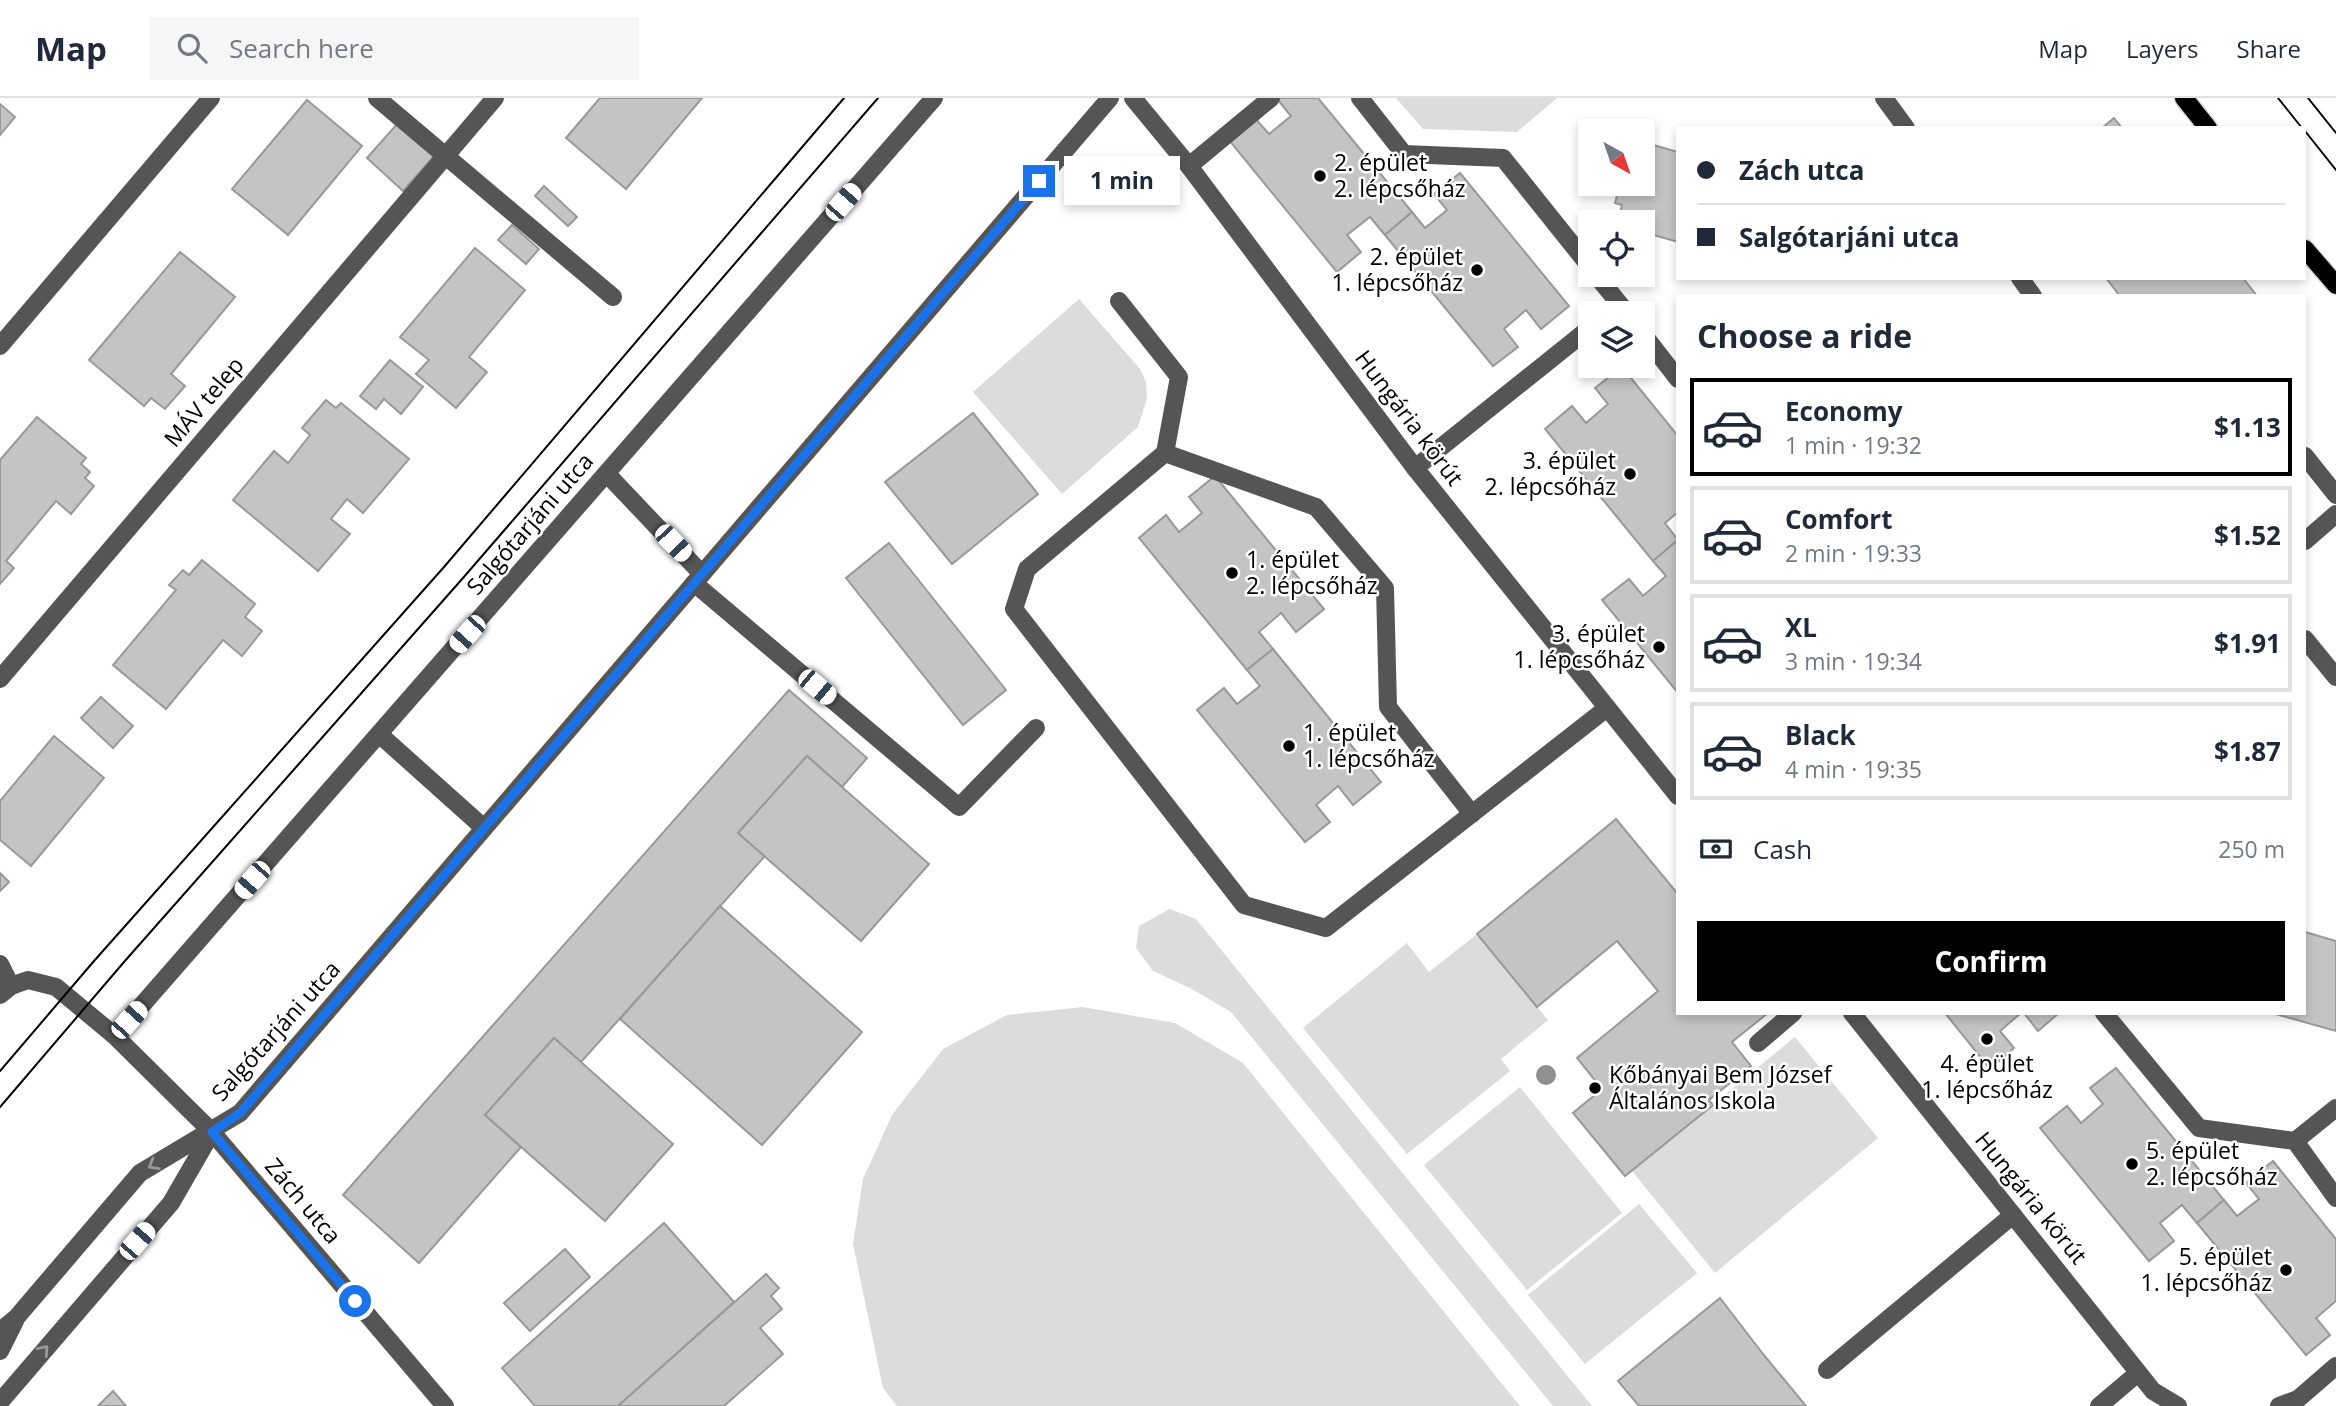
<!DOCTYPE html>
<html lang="en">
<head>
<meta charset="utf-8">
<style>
  body { margin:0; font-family:"Open Sans",sans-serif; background:#f6f6f7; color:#1f2937; height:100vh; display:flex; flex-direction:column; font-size:26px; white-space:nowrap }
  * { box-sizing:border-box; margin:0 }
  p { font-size:23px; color:#747a83 }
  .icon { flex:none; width:38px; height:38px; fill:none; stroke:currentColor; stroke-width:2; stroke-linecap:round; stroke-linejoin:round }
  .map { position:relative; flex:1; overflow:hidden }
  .drawer { position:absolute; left:1676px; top:196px; width:630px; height:721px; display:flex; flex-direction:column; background:#fff; border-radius:0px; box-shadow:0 4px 10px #0003 }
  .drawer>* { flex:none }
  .top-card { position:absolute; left:1676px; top:28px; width:630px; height:154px; border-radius:0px; box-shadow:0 4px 10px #0003; display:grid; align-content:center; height:154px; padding:0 21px; background:#fff }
  .needle { width:46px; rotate:140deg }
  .fabs { position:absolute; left:1578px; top:21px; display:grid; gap:14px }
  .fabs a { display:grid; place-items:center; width:77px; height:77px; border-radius:0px; background:#fff; box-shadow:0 4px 10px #0003; font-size:35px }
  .end { position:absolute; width:32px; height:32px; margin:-16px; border:9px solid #1a73e8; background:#fff; box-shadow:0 0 0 4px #fff }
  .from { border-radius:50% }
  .bubble { position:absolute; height:49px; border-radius:0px; background:#fff; box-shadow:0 4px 10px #0003; font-size:23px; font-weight:700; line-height:49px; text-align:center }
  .car { position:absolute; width:21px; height:42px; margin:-21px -10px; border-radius:9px; box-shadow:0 0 5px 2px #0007; background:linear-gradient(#fff 24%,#345 0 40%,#fff 0 76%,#345 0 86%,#fff 0) }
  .top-card b { display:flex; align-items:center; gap:24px; height:66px; font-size:26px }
  .top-card b+b { border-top:2px solid #e0e1e3 }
  .top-card i { width:18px; height:18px; background:#1f2937 }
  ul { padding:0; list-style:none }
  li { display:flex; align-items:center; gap:21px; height:98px; margin:0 14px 10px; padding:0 7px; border:4px solid #e0e1e3; border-radius:0px }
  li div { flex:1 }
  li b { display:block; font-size:26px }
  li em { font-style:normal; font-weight:700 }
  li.current { border-color:#000 }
  li>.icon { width:63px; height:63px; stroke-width:1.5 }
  h2 { padding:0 21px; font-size:32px; line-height:84px }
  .pay { display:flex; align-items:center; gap:18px; height:77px; padding:0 21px; font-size:26px }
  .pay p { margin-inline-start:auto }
  .primary-button { display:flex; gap:14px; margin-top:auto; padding:14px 21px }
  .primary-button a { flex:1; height:80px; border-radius:0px; background:#000; color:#fff; font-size:28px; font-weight:700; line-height:80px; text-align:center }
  header { display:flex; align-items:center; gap:42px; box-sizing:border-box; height:98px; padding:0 35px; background:#fff; border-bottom:2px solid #e0e1e3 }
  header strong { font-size:33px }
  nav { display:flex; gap:38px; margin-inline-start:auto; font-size:24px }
  .search { width:490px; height:63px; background:#f6f6f7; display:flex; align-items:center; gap:18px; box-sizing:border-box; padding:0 24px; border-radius:0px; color:#747a83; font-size:26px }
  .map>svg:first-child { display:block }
  .green { fill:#dcdcdc }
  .building { fill:#c4c4c4; stroke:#999; stroke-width:2 }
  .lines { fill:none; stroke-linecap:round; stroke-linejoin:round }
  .major-casing { stroke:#dbdbdb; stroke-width:21 }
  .minor { stroke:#555; stroke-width:18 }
  .major { stroke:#000; stroke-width:18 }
  .tram { stroke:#000; stroke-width:2 }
  .tree { fill:#8f8f8f }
  .oneway { stroke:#999 }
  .route { stroke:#1a73e8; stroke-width:9 }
  .poi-dot { fill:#000; stroke:#fff; stroke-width:2.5 }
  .labels { text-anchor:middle; stroke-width:5; stroke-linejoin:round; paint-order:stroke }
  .poi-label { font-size:23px; fill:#000; stroke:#fff; text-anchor:start }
  .street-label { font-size:23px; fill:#000; stroke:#fff }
</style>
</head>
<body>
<header>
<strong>Map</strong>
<div class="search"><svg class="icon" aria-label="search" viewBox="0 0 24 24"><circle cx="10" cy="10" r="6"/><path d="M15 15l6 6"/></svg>Search here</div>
<nav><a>Map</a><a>Layers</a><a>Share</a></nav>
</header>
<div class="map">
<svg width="2336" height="1308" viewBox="0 0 2336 1308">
  <rect width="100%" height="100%" fill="#fff"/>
  <g class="green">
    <path d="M1396,0H1557L1517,34L1423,31Z"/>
    <path d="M1079,201L1140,271L1146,284L1147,300L1138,329L1062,396L973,294Z"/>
    <path d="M1170,811L1196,821L1592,1308H1553L1231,914L1192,891L1153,873L1136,850L1139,828Z"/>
    <path d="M1477,836L1548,922L1501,961L1510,973L1407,1056L1303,930L1407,845L1429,874Z"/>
    <path d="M1083,909L1175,925L1243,965L1520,1308H897L883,1290L853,1146L863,1081L892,1017L943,951L1007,917Z"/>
    <path d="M1795,939L1878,1040L1715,1175L1632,1073Z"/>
    <path d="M1520,989L1622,1115L1527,1192L1424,1067Z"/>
    <path d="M1639,1106L1697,1175L1585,1266L1528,1197Z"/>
  </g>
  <g class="building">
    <path d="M600,0H702L626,91L566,40Z"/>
    <path d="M1280,0H1318L1412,114L1385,137L1370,119L1347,137L1361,154L1337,174L1228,41L1255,20L1269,36L1291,18L1278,2Z"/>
    <path d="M307,2L362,48L288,137L232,91Z"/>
    <path d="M0,6L15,19L0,37Z"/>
    <path d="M2114,20L2122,30H2102Z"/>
    <path d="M398,25L434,58L403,93L367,60Z"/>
    <path d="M1643,44L1678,54V144L1643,134V124H1618L1622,107L1615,105L1620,86H1643Z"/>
    <path d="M1460,75L1569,208L1541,231L1526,212L1504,231L1518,249L1493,268L1385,137L1412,114L1425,130L1447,112L1434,96Z"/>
    <path d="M544,88L577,119L568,128L535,98Z"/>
    <path d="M512,127L539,151L526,166L498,142Z"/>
    <path d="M475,150L525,192L469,259L487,274L456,310L416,276L429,262L400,239Z"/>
    <path d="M180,154L235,199L171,276L185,288L165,311L151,300L144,308L89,262Z"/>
    <path d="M2106,180H2243L2257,198H2120Z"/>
    <path d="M390,262L423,289L401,316L384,301L376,311L360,298Z"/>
    <path d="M1622,269L1678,338V414L1665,425L1678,442L1653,463L1545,331L1572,308L1586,325L1608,306L1595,290Z"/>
    <path d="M326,302L336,310L341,305L409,361L363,415L347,401L331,421L350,436L318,473L233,402L274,353L288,365L310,337L302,330Z"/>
    <path d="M973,315L1038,396L952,466L885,384Z"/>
    <path d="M37,319L86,360L81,366L90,374L85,380L94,388L71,416L56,403L6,463L14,470L0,486V362Z"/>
    <path d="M1215,378L1324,511L1296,534L1281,515L1259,534L1273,551L1247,572L1139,440L1166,417L1179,434L1202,415L1189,399Z"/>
    <path d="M1678,442V595L1602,502L1629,481L1643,498L1666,478L1653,463Z"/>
    <path d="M889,445L1006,592L963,627L846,480Z"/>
    <path d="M202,462L255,506L245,519L262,533L242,558L223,542L166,611L113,567L176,492L169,487L183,472L189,477Z"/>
    <path d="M1273,551L1381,684L1353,707L1338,688L1316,707L1330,724L1305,744L1197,612L1224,590L1237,606L1260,588L1247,572Z"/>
    <path d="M789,592L867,660L842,689L807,658L738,735L765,758L581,964L554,940L485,1017L521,1049L419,1165L343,1097Z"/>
    <path d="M101,599L133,628L113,650L81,620Z"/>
    <path d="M54,638L104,680L31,768L0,742V703Z"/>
    <path d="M807,658L929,766L861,843L738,735Z"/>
    <path d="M1616,721L1678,796V915H1768L1732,944L1751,968L1709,1002L1713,1007L1625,1078L1573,1015L1602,991L1577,960L1658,893L1617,843L1537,909L1477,836Z"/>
    <path d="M0,775L9,784L0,793Z"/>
    <path d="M720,808L862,934L762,1047L620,921Z"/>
    <path d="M2305,834L2336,843V933L2272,915H2305Z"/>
    <path d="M1945,915H2021L2000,933L2014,950L1990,971Z"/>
    <path d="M2024,915H2059L2038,933Z"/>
    <path d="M554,940L673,1046L605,1123L485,1017Z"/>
    <path d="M2116,970L2224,1102L2197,1125L2182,1107L2160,1125L2174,1143L2149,1163L2040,1030L2067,1008L2081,1025L2103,1006L2090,990Z"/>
    <path d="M2273,1063L2336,1141V1203L2316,1220L2330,1237L2306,1257L2197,1125L2224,1102L2237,1118L2259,1101L2246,1085Z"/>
    <path d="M664,1125L734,1204L618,1308H535L502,1270Z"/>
    <path d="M565,1151L590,1179L530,1233L504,1205Z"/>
    <path d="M766,1176L779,1190L771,1198L782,1211L760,1230L783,1256L724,1308H618Z"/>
    <path d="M1720,1200L1763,1256L1806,1308H1639L1618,1283Z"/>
    <path d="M113,1293L126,1308H98Z"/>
  </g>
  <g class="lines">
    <g class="major-casing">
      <g id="major">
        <path d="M2184,0L2208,30"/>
        <path d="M2305,151L2336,187"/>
      </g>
    </g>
    <g class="minor">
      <path d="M377,0L613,199"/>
      <path d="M1133,0L1189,68L1415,370L1678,698"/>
      <path d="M1360,0L1404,56L1503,60L1591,170"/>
      <path d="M1884,0L1906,30"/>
      <path d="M1189,68L1271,0"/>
      <path d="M1596,177L1627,215"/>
      <path d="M2020,180L2033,198"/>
      <path d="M1119,203L1179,279L1165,355L1027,471L1014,511L1244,807L1326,830L1607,610"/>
      <path d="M1643,236L1678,281"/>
      <path d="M0,248L211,0"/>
      <path d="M1165,355L1316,409L1385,490L1388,609L1472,716"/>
      <path d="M2305,358L2336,397"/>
      <path d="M1415,370L1591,229"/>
      <path d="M607,376L702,476"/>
      <path d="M2305,443L2336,416"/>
      <path d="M694,485L959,709L1036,630"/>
      <path d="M2305,541L2336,579"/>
      <path d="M0,581L495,0"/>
      <path d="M379,636L484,730"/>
      <path d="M0,866L11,888"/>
      <path d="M0,897L11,888L28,882L56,889L115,938L212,1034L445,1308"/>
      <path d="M1852,915L2153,1293L2178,1308"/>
      <path d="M2104,915L2199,1030L2295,1043L2336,1100"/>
      <path d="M115,938L934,0"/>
      <path d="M1758,945L1793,915"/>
      <path d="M2295,1043L2336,1010"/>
      <path d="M0,1233L16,1220L140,1075L240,1015L1110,0"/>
      <path d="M0,1253L15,1223"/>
      <path d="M1827,1272L2013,1117"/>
      <path d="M0,1304L171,1105L212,1034"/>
      <path d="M2099,1308L2138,1275"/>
      <path d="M2279,1308L2298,1301L2336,1268"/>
    </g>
    <use href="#major" class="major"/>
    <g class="tram">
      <path d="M2278,0L2302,30"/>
      <path d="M2308,0L2336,35"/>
      <path d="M2305,33L2336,72"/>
      <path d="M0,973L94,863L444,469L844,0"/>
      <path d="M0,1009L124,864L463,480L878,0"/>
    </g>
  </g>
  <circle class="tree" cx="1546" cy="977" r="10"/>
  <defs><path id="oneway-chevron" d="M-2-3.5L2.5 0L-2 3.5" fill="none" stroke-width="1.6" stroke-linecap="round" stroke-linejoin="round" transform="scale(1.75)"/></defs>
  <g class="oneway">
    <use href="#oneway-chevron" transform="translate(153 1067) rotate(150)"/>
    <use href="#oneway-chevron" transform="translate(44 1252) rotate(-49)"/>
  </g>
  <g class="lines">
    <path class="route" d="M355,1203L212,1034L240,1015L1039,83"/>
  </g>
  <g class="poi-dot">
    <circle cx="1320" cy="78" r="7"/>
    <circle cx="1477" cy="172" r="7"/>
    <circle cx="1630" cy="376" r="7"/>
    <circle cx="1232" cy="475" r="7"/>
    <circle cx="1659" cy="549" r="7"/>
    <circle cx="1289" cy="648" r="7"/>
    <circle cx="1987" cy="941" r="7"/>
    <circle cx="1595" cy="990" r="7"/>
    <circle cx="2132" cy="1066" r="7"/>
    <circle cx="2286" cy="1172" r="7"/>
  </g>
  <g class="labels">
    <g class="poi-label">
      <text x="1334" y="73">2. épület<tspan x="1334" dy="26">2. lépcsőház</tspan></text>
      <text x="1463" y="167" text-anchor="end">2. épület<tspan x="1463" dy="26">1. lépcsőház</tspan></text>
      <text x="1616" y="371" text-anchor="end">3. épület<tspan x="1616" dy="26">2. lépcsőház</tspan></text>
      <text x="1246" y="470">1. épület<tspan x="1246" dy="26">2. lépcsőház</tspan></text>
      <text x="1645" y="544" text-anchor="end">3. épület<tspan x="1645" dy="26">1. lépcsőház</tspan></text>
      <text x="1303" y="643">1. épület<tspan x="1303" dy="26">1. lépcsőház</tspan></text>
      <text x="1987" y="974" text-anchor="middle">4. épület<tspan x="1987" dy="26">1. lépcsőház</tspan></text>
      <text x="1609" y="985">Kőbányai Bem József<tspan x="1609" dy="26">Általános Iskola</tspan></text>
      <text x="2146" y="1061">5. épület<tspan x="2146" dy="26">2. lépcsőház</tspan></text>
      <text x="2272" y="1167" text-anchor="end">5. épület<tspan x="2272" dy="26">1. lépcsőház</tspan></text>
    </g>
    <g class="street-label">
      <text transform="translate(204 304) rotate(-50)" y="8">MÁV telep</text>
      <text transform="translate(1409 320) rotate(53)" y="8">Hungária körút</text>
      <text transform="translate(530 426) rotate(-49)" y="8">Salgótarjáni utca</text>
      <text transform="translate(276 933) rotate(-48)" y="8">Salgótarjáni utca</text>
      <text transform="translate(2031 1100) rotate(51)" y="8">Hungária körút</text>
      <text transform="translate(303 1103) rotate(50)" y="8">Zách utca</text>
    </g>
  </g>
</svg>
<div class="fabs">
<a><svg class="needle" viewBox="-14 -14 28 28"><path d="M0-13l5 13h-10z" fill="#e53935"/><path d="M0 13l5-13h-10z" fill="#747a83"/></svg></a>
<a><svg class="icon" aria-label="locate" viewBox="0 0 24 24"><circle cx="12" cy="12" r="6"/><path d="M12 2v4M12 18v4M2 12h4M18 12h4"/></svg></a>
<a><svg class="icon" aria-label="layers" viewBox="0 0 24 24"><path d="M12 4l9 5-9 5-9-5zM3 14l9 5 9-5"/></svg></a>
</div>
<i class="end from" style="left:355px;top:1203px"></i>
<i class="end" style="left:1039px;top:83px"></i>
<div class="bubble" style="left:1064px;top:58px;width:116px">1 min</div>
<i class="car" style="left:843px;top:104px;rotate:41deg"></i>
<i class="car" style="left:673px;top:445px;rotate:136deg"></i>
<i class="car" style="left:467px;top:536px;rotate:222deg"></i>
<i class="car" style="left:817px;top:589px;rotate:130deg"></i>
<i class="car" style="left:252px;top:782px;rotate:221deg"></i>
<i class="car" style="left:129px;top:922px;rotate:42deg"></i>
<i class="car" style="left:137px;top:1143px;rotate:41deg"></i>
<div class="top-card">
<b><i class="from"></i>Zách utca</b>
<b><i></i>Salgótarjáni utca</b>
</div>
<section class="drawer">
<h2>Choose a ride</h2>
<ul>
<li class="current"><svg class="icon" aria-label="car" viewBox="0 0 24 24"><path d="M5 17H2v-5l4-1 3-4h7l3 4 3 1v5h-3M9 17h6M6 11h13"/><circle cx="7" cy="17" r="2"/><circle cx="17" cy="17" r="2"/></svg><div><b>Economy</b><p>1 min · 19:32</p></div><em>$1.13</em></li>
<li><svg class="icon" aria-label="car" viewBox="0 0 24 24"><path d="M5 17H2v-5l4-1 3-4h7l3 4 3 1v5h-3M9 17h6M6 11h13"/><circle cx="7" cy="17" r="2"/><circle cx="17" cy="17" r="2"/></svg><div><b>Comfort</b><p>2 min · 19:33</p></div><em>$1.52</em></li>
<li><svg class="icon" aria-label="car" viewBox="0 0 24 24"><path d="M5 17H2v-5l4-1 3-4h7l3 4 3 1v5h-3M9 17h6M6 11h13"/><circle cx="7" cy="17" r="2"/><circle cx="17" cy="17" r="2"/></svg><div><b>XL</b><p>3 min · 19:34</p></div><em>$1.91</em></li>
<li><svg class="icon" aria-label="car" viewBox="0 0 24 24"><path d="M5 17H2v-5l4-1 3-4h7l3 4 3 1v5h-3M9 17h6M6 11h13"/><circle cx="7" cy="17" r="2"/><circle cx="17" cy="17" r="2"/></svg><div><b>Black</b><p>4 min · 19:35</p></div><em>$1.87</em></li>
</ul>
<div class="pay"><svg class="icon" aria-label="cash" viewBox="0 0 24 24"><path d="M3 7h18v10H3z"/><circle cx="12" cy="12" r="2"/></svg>Cash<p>250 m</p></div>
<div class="primary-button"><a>Confirm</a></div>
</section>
</div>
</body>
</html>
